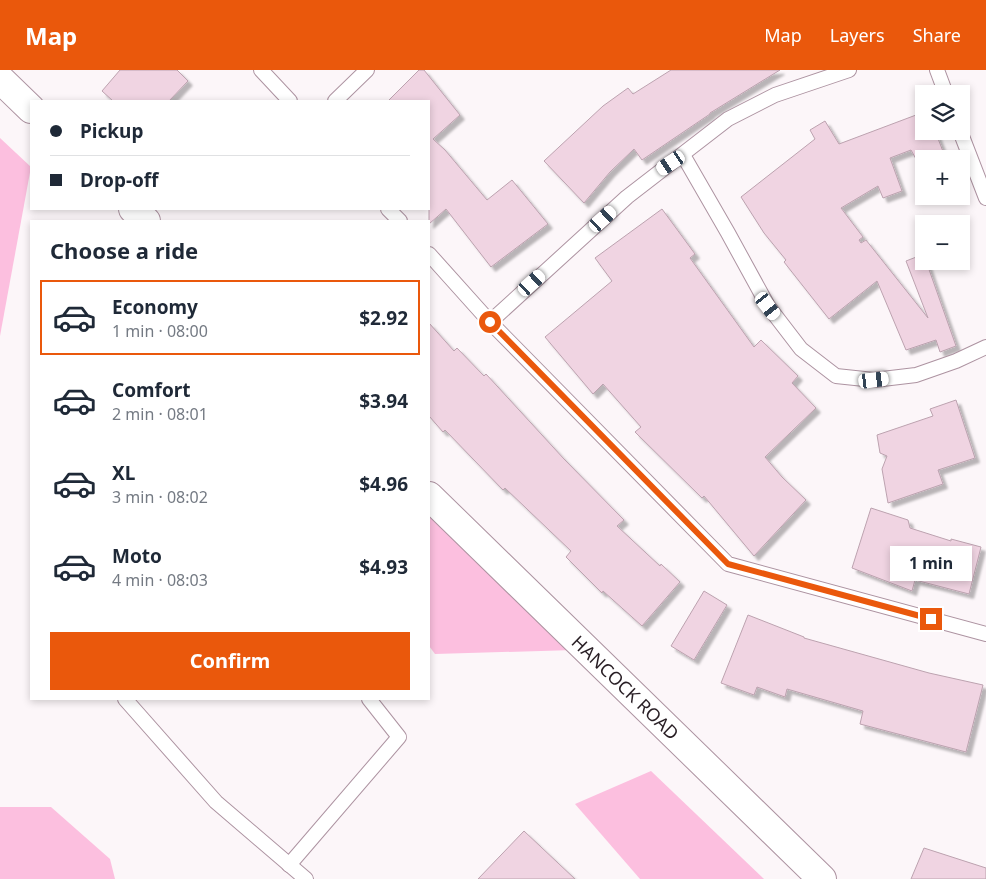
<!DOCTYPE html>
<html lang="en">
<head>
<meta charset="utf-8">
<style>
  body { margin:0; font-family:"Noto Sans",sans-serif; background:#f2f2f3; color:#1f2937; height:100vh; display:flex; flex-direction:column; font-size:19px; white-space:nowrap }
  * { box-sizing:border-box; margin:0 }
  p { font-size:16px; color:#747a83 }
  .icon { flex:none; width:28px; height:28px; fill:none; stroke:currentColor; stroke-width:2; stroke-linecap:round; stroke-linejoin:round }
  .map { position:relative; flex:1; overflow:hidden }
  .drawer { position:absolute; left:30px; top:150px; width:400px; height:480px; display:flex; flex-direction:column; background:#fff; border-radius:0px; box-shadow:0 2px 8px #0003 }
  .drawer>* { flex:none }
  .banner { position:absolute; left:30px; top:30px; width:400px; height:110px; border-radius:0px; box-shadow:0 2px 8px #0003; display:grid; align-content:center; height:110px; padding:0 20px; background:#fff }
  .controls { position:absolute; left:915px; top:15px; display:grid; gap:10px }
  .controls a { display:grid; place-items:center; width:55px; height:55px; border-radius:0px; background:#fff; box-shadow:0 2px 8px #0003; font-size:25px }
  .end { position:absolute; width:22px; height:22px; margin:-11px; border:6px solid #ea580c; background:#fff; box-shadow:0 0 0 2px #fff }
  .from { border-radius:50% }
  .bubble { position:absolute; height:35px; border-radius:0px; background:#fff; box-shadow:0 2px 8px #0003; font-size:16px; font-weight:700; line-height:35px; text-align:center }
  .car { position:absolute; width:15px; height:30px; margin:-15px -8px; border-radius:6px; box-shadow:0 0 4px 1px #0007; background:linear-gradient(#fff 24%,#345 0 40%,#fff 0 76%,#345 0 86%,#fff 0) }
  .banner b { display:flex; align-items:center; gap:18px; height:48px; font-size:19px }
  .banner b+b { border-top:1px solid #e0e1e3 }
  .banner i { width:12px; height:12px; background:#1f2937 }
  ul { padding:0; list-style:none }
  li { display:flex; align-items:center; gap:15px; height:75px; margin:0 10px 8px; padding:0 10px; border:2px solid transparent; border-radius:0px }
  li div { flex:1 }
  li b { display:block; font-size:19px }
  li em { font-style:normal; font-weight:700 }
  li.selected { border-color:#ea580c }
  li>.icon { width:45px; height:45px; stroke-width:1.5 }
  h2 { padding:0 20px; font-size:22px; line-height:60px }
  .button { display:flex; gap:10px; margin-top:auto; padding:10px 20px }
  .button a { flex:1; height:58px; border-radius:0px; background:#ea580c; color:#fff; font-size:20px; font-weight:700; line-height:58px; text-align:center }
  header { display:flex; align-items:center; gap:30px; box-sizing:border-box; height:70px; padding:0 25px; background:#ea580c; color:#fff }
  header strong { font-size:24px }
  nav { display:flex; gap:28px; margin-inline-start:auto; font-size:18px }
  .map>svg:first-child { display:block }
  .green { fill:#fcbfdf }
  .building { fill:#f0d4e2; stroke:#bca2af; filter:url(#shadow) }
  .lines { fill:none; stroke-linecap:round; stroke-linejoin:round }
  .service-casing { stroke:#ad93a1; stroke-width:16 }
  .tertiary-casing { stroke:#ad93a1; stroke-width:30 }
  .service { stroke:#fff; stroke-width:14 }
  .tertiary { stroke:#fff; stroke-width:28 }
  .route { stroke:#ea580c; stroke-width:6 }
  .labels { text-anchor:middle; stroke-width:4.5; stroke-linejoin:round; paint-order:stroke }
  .street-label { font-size:18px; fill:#281e24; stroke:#fff }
</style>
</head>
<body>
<header>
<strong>Map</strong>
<nav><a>Map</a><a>Layers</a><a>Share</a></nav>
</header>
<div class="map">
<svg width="986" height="809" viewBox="0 0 986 809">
  <defs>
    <filter id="shadow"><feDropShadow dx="4.5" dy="4.5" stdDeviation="1" flood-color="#0004"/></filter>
  </defs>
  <rect width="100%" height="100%" fill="#fcf6f9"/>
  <g class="green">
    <path d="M0,68L31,97L0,266Z"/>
    <path d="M429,446L574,580L435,584L429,576Z"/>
    <path d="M651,701L764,809H640L575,734Z"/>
    <path d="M0,737H51L110,789L115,809H0Z"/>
  </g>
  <g class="building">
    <path d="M120,0H177L188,11L169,31H113L102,21Z"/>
    <path d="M419,0H424L460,45L433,69L445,80L487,130L512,110L548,154L491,197L446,139L429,154V31H388Z"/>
    <path d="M671,0H780L710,43V44L642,90L634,79L610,102L584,133L544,91L603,36L628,18L633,24Z"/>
    <path d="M924,42V61H935L946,89H916L911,80L890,88L902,121L883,128L878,116L841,138L863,167L859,170L861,173L866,170L928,248L906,191L924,184V191H926L956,276L940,282L936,270L906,280L877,211L829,249L784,192L786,190L764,163L741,127L815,69L810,60L825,51L839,74Z"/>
    <path d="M662,139L695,184L690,188L754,277L761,270L798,306L792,313L816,338L765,387L782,407L806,430L754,486L704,426L702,428L635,362L641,357L603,314L593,324L545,267L612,211L595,188Z"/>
    <path d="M429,253L454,281L457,278L484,306L486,304L564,389L624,450L617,456L660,496L661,494L680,512L642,556L603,521L602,523L566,487L571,481L505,418L503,420L445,360L443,362L429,346Z"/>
    <path d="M956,330L975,388L938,400L943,414L888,433L882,399L887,386L880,383L877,365L933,346L930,339Z"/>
    <path d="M871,438L908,450L910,458L951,471V469L981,477L969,524L915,510L912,521L852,498Z"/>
    <path d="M704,521L727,535L694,590L671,576Z"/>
    <path d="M748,545L804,567V568L929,603L983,615L966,682L860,654L863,641L787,619L785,627L757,617L754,625L721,613Z"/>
    <path d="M524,761L575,809H478Z"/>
    <path d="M924,778L986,798V809H911Z"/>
  </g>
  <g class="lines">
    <g class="service-casing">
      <g id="service">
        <path d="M261,0L290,31"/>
        <path d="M937,0L946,24"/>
        <path d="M335,31L367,0"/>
        <path d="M960,61L986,128"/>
        <path d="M683,85L728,163L768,236L801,279L836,306L874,310L916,305L956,291L986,277"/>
        <path d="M388,139L400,151"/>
        <path d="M429,184L490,252L728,494L986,564"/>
        <path d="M490,252L627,127L728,49L775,25L849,0"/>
        <path d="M125,629L216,732L306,809"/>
        <path d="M289,795L399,667L369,629"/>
      </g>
    </g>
    <g class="tertiary-casing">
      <g id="tertiary">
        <path d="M0,9L31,39"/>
        <path d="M133,139L146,151"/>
        <path d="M429,426L822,809"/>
      </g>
    </g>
    <use href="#service" class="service"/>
    <use href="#tertiary" class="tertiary"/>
  </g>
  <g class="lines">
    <path class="route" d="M490,252L728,494L931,549"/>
  </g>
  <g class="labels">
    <g class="street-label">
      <text transform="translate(625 618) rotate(44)" y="6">HANCOCK ROAD</text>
    </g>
  </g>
</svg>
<div class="controls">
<a><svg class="icon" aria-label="layers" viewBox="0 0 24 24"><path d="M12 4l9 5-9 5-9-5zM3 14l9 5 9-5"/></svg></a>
<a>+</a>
<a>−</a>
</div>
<i class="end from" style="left:490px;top:252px"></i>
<i class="end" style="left:931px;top:549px"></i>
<div class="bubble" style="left:890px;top:476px;width:82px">1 min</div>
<i class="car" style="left:671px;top:93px;rotate:236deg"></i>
<i class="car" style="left:603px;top:149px;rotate:48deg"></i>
<i class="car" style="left:532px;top:213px;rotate:48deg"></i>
<i class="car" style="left:768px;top:236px;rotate:143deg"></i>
<i class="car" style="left:874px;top:310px;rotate:83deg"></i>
<div class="banner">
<b><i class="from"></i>Pickup</b>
<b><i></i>Drop-off</b>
</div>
<section class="drawer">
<h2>Choose a ride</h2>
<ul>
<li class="selected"><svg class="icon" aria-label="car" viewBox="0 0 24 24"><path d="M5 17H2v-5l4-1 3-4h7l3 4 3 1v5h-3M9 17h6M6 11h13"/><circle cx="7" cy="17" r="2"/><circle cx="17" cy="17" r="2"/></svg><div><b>Economy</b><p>1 min · 08:00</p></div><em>$2.92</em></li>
<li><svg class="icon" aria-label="car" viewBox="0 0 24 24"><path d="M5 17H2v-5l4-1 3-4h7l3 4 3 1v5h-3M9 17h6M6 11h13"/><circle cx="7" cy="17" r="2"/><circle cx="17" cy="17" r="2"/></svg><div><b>Comfort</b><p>2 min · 08:01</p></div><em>$3.94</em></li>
<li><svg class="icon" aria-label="car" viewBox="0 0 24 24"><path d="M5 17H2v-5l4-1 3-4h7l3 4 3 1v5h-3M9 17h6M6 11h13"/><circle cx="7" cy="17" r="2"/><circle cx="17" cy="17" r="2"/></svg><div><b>XL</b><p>3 min · 08:02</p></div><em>$4.96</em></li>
<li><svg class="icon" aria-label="car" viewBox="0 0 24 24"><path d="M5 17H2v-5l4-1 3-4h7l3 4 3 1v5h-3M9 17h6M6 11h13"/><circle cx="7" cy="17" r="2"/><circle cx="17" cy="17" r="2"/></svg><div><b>Moto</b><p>4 min · 08:03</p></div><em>$4.93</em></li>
</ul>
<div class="button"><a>Confirm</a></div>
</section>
</div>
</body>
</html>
